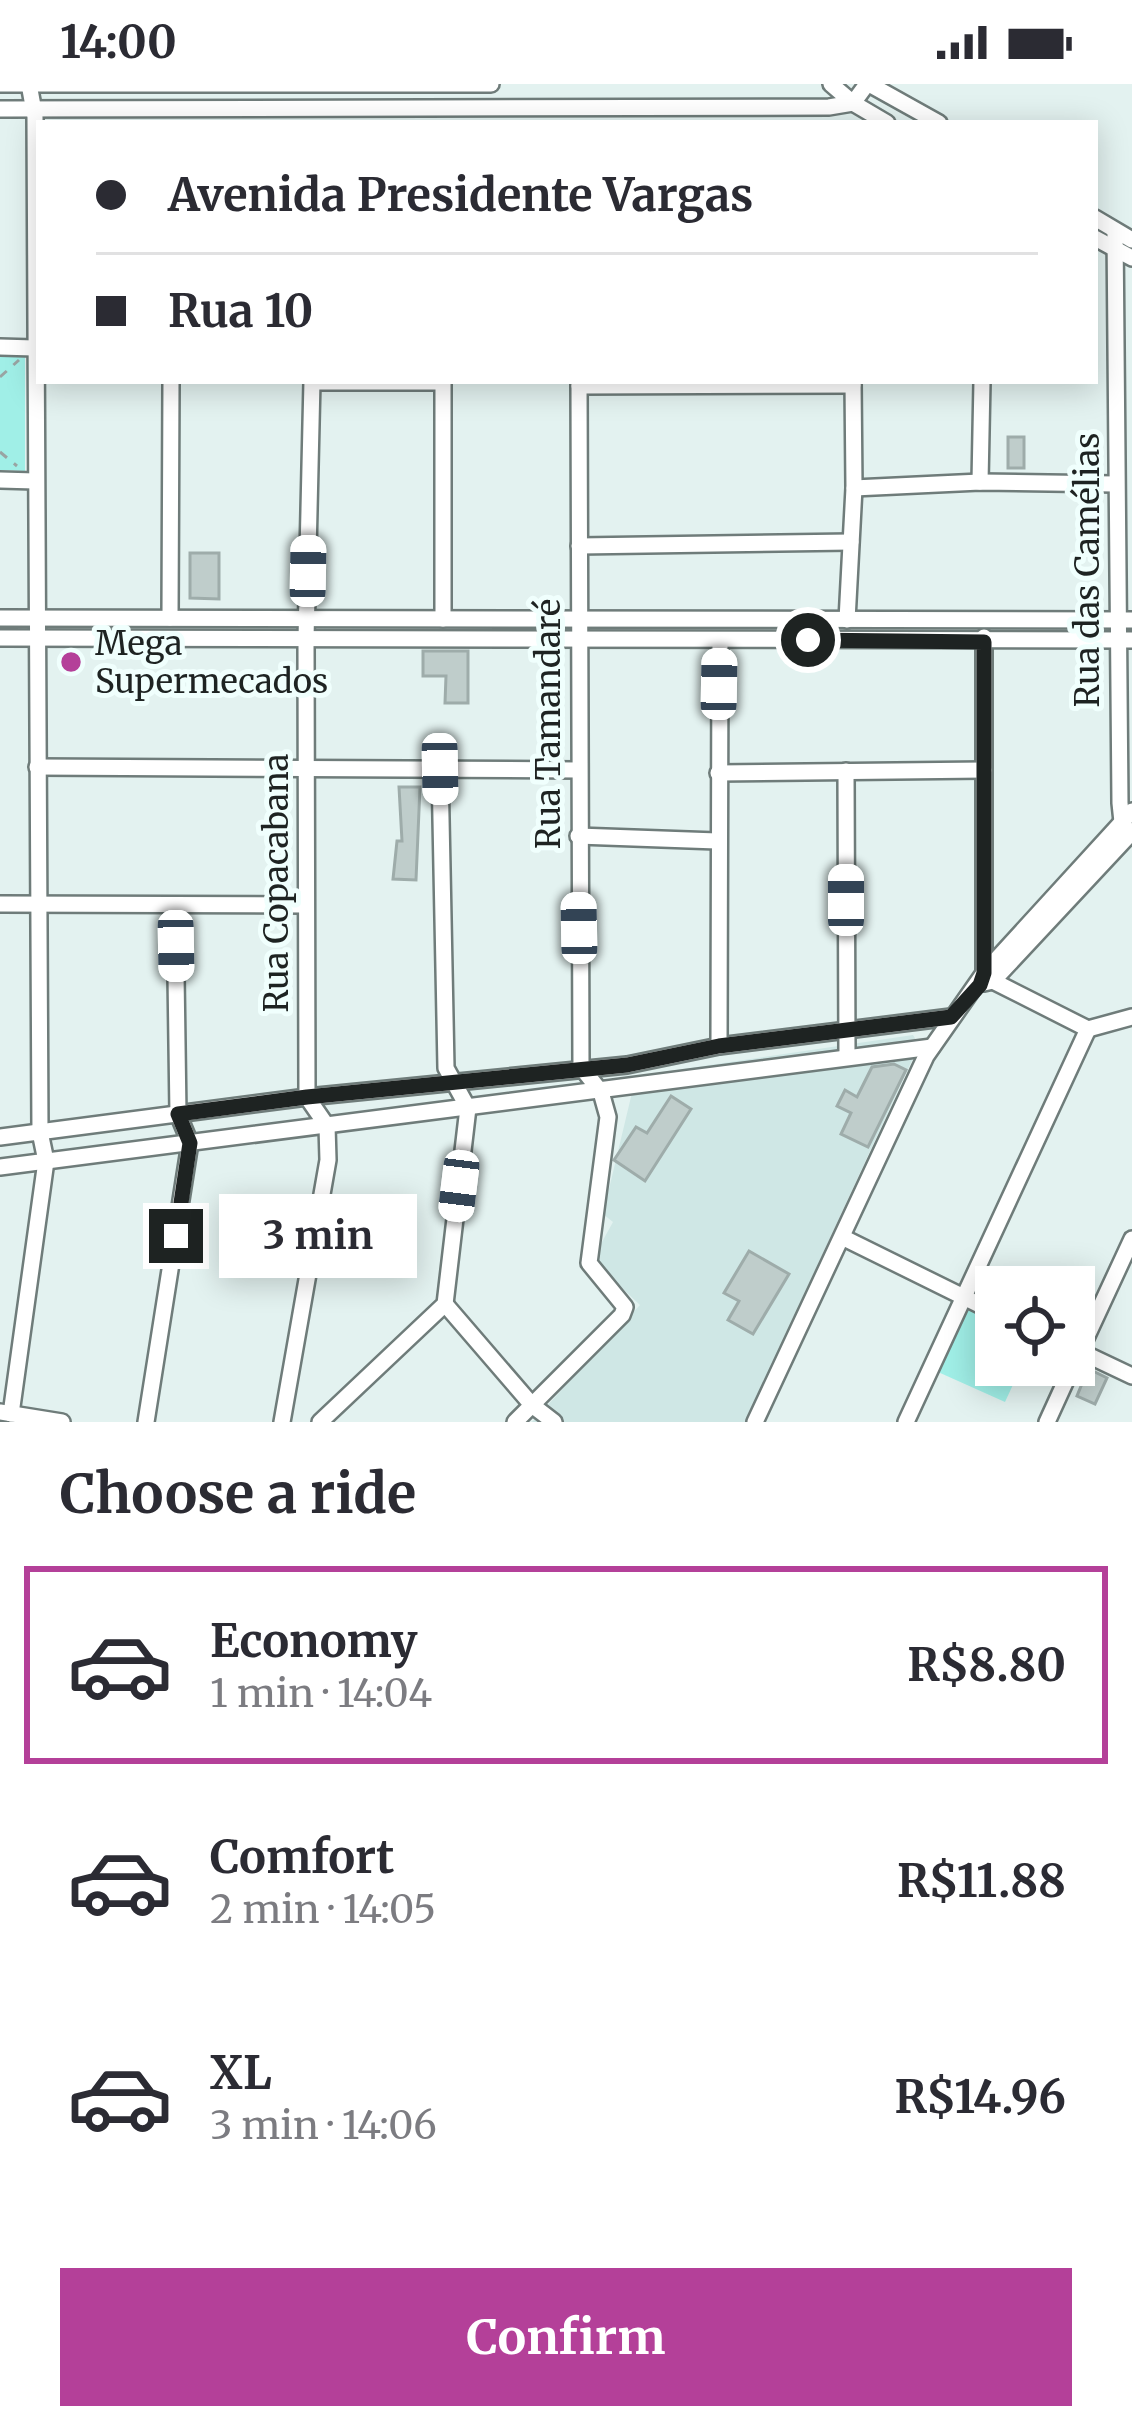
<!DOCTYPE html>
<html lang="en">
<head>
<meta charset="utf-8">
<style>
  body { margin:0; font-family:Merriweather,serif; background:#f7f7f7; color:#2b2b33; height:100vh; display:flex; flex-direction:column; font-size:45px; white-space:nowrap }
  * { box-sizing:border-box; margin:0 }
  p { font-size:39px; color:#7c7c81 }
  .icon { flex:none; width:66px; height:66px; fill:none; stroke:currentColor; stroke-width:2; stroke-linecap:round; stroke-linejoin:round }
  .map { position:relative; height:1338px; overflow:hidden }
  .drawer { display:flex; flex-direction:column; background:#fff; flex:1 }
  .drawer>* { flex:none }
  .banner { position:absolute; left:36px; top:36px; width:1062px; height:264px; border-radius:0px; box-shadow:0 6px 30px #0003; display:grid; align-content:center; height:264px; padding:0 60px; background:#fff }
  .controls { position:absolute; left:975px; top:1182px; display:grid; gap:24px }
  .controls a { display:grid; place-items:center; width:120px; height:120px; border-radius:0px; background:#fff; box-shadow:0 6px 30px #0003; font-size:60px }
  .end { position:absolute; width:54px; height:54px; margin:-27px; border:15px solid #1e2322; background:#fff; box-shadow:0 0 0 6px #fff }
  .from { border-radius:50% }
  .bubble { position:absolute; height:84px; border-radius:0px; background:#fff; box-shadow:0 6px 30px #0003; font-size:39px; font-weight:700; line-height:84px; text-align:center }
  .car { position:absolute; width:36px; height:72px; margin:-36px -18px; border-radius:15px; box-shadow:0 0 9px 3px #0007; background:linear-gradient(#fff 24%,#345 0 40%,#fff 0 76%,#345 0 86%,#fff 0) }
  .banner b { display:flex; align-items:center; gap:42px; height:114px; font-size:45px }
  .banner b+b { border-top:3px solid #e1e1e2 }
  .banner i { width:30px; height:30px; background:#2b2b33 }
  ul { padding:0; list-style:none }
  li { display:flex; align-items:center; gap:36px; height:198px; margin:0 24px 18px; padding:0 36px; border:6px solid transparent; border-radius:0px }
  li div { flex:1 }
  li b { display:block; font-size:45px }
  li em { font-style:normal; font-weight:700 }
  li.current { border-color:#b44099 }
  li>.icon { width:108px; height:108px; stroke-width:1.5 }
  h2 { padding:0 60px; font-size:54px; line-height:144px }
  .cta { display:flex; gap:24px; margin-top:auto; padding:24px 60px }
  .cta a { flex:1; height:138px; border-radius:0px; background:#b44099; color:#fff; font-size:48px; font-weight:700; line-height:138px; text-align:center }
  .status { display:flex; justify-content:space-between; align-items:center; height:84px; padding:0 60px; background:#fff; direction:ltr }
  .status svg { height:33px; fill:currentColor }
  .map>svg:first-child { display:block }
  .built { fill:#cfe7e5 }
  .green { fill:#a0efe7 }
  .building { fill:#bfcdcb; stroke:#9eacaa; stroke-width:3 }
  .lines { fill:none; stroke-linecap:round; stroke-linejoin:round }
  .minor-casing { stroke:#6f7c7a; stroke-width:20 }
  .path { stroke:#99a4a3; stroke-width:3; stroke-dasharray:9 9; stroke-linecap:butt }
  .minor { stroke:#fff; stroke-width:15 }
  .route { stroke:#1e2322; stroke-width:15 }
  .poi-dot { fill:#b44099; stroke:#f0fffd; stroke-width:4.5 }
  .labels { text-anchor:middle; stroke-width:10; stroke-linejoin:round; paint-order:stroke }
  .street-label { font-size:33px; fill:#1e2322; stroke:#f0fffd }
  .poi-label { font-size:33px; fill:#1e2322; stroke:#f0fffd; text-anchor:start }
</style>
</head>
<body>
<div class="status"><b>14:00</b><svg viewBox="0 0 49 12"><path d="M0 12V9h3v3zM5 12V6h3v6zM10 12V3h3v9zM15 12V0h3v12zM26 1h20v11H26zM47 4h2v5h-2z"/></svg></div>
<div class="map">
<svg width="1132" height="1338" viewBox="0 0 1132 1338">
  <rect width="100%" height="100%" fill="#e3f2f0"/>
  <path class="built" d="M913,951L919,961L745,1338H532L640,1221L592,1176L613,1138L603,1130L636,992Z"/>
  <g class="green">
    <path d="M0,269H25V387L0,386Z"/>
    <path d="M968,1223L996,1235V1281H1022L1005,1318L938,1288Z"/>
  </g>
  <g class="building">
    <rect x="1008" y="353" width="16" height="31"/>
    <path d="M190,469H219V515L190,514Z"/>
    <path d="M423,567H468V619H445L446,592H423Z"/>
    <path d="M399,703H420L416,796L393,795L397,757H402Z"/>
    <path d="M894,980L906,986L868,1063L841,1050L851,1029L837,1022L845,1006L857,1013L872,983Z"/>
    <path d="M671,1012L691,1025L645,1097L614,1076L636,1043L647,1049Z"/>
    <path d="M749,1167L789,1190L753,1250L728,1236L739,1217L724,1209Z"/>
    <path d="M1093,1287L1107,1294L1095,1320L1077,1312L1086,1290Z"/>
  </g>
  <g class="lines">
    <g class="minor-casing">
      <g id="minor">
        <path d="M0,0H491"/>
        <path d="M831,0L853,19L887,39"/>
        <path d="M869,0L939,39"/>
        <path d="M0,25L829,23L853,19L867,0"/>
        <path d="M1095,134L1132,156"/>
        <path d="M1115,147L1120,719L1122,738L1130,750"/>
        <path d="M1095,154L1132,174"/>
        <path d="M0,263L34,264"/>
        <path d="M443,297V535"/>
        <path d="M579,297L581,983"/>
        <path d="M312,298H443"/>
        <path d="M579,302L853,301"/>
        <path d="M0,396L35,397"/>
        <path d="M980,398L982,297"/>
        <path d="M854,404L980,398L1115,400"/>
        <path d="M579,462L851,458"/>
        <path d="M0,534L1132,536"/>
        <path d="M170,534L171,297"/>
        <path d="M847,536L854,404L853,297"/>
        <path d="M984,553V889L993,897L1088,945L1132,933"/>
        <path d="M0,554L1132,556"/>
        <path d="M37,683L578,686"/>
        <path d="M846,687L847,972"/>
        <path d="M718,689L984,686"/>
        <path d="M578,752L717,757"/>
        <path d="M0,820L306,821"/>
        <path d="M984,899L993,897L1132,748"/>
        <path d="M719,962L720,556"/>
        <path d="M0,1053L307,1013L627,981L719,962L951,933"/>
        <path d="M0,1083L932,963"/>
        <path d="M844,1154L996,1229"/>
        <path d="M445,1220L532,1321L554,1338"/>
        <path d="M1075,1265L1132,1292"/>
        <path d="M1074,1280L1132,1155"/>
        <path d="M0,1328L62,1338"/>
        <path d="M11,1330L46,1077L40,1048L35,33L29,0"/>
        <path d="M146,1338L190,1059L178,1030L175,821"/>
        <path d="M282,1338L328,1076L327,1042L307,1013L306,555L312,297"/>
        <path d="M320,1338L445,1220L468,1024L446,984L440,685"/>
        <path d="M515,1338L622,1231L625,1223L589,1179L608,1033L601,1008L581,983"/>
        <path d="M755,1338L926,972L984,889L1132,727"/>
        <path d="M906,1338L1088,945"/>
        <path d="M1047,1338L1073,1281"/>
      </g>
    </g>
    <g class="path">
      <path d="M0,293L19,276"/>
      <path d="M0,368L17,382"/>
    </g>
    <use href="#minor" class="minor"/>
  </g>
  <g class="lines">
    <path class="route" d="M176,1152L190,1059L178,1030L307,1013L627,981L719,962L951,933L980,901L984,889V558L808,556"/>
  </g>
  <circle class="poi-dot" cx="71" cy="578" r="12"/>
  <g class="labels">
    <g class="street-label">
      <text transform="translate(1087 486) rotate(-90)" y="12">Rua das Camélias</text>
      <text transform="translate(548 640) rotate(-90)" y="12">Rua Tamandaré</text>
      <text transform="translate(276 799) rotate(-90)" y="12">Rua Copacabana</text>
    </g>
    <g class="poi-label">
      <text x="95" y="571">Mega<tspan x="95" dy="38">Supermecados</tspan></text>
    </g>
  </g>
</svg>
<div class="controls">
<a><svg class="icon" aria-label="locate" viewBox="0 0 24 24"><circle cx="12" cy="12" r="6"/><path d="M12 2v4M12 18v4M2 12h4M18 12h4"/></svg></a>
</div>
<i class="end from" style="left:808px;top:556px"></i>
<i class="end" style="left:176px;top:1152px"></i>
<div class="bubble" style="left:219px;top:1110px;width:198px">3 min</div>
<i class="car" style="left:308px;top:487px;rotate:1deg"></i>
<i class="car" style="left:719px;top:600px;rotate:1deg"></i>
<i class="car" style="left:440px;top:685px;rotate:179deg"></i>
<i class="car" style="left:846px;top:816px;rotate:0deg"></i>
<i class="car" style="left:579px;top:844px;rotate:359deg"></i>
<i class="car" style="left:176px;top:862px;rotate:179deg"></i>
<i class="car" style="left:459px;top:1102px;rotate:187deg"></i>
<div class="banner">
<b><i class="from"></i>Avenida Presidente Vargas</b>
<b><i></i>Rua 10</b>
</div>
</div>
<section class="drawer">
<h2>Choose a ride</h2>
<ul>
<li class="current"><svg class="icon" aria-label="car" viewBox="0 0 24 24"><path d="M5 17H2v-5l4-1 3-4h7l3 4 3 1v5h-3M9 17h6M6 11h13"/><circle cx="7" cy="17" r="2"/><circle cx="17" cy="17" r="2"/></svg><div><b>Economy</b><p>1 min · 14:04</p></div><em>R$8.80</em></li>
<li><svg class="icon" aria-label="car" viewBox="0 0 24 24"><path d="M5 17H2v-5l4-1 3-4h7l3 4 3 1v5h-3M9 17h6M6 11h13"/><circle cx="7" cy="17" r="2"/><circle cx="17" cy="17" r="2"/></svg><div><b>Comfort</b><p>2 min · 14:05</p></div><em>R$11.88</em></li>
<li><svg class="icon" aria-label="car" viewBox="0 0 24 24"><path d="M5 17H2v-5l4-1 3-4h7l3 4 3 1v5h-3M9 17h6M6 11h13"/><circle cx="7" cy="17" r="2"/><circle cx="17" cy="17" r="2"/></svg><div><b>XL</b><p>3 min · 14:06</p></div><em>R$14.96</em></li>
</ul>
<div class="cta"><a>Confirm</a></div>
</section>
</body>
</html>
